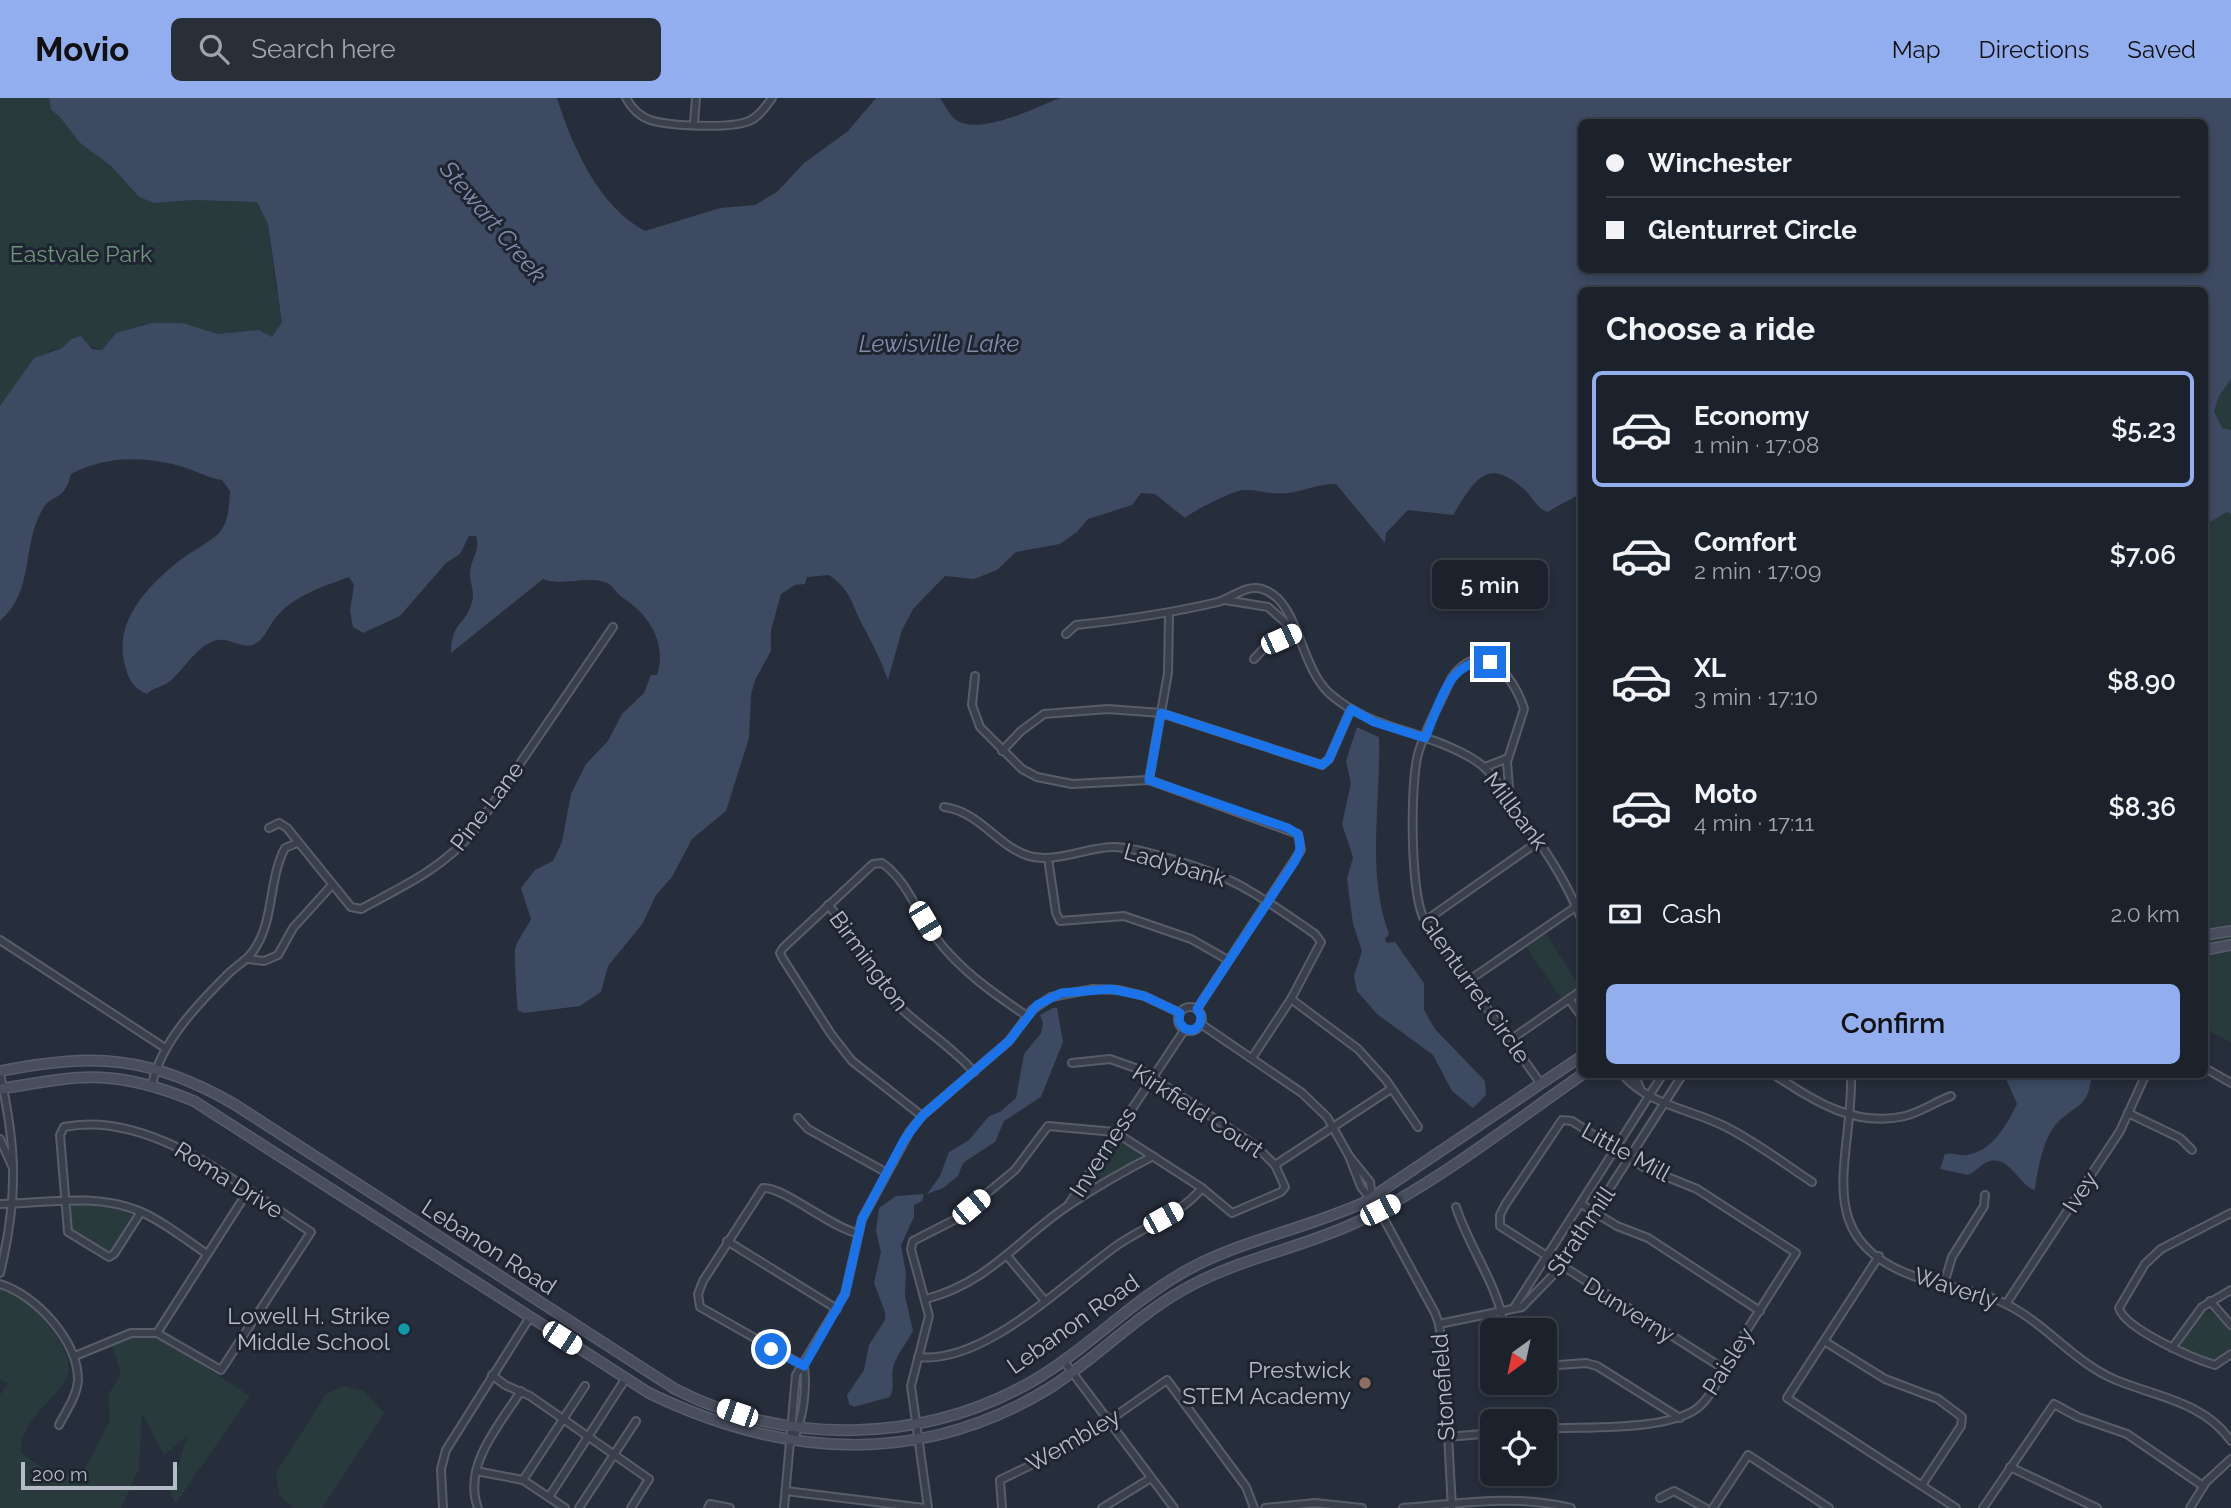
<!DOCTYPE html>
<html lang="en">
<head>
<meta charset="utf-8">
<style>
  body { margin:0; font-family:Raleway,sans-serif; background:#292f38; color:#f1f3f6; height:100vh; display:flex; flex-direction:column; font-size:26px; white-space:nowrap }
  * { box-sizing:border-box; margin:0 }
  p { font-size:23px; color:#a0a4a9 }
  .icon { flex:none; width:38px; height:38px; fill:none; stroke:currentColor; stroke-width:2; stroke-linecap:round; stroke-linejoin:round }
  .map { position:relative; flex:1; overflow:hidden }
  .sheet { position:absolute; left:1578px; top:189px; width:630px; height:791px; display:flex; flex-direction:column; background:#1c222c; border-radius:10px; box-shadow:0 4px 10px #0003,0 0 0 2px #3a3f48 }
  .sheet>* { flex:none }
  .top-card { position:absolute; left:1578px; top:21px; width:630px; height:154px; border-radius:10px; box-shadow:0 4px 10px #0003,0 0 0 2px #3a3f48; display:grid; align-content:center; height:154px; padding:0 28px; background:#1c222c }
  .needle { width:46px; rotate:213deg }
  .tools { position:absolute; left:1480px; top:1220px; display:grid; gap:14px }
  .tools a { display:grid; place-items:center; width:77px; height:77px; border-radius:10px; background:#1c222c; box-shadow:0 4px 10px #0003,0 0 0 2px #3a3f48; font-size:35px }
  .scale { position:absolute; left:21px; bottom:18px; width:156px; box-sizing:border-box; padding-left:7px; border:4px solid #b5bbc7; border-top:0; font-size:19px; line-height:24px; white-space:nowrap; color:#b5bbc7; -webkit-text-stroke:5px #1f2431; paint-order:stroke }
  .end { position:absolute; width:32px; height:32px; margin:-16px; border:9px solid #1a73e8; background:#fff; box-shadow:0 0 0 4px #fff }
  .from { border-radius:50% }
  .bubble { position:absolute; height:49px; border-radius:10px; background:#1c222c; box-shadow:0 4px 10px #0003,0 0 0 2px #3a3f48; font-size:23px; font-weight:600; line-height:49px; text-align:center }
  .car { position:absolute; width:21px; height:42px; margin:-21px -10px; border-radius:9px; box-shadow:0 0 5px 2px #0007; background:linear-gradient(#fff 24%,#345 0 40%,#fff 0 76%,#345 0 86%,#fff 0) }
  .top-card b { display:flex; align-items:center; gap:24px; height:66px; font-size:26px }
  .top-card b+b { border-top:2px solid #3a3f48 }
  .top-card i { width:18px; height:18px; background:#f1f3f6 }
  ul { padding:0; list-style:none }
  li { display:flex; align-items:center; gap:21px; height:116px; margin:0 14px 10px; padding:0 14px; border:4px solid transparent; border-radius:10px }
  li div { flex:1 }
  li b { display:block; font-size:26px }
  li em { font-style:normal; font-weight:600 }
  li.selected { border-color:#93aeee }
  li>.icon { width:63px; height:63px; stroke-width:1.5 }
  h2 { padding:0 28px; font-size:32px; line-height:84px }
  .pay { display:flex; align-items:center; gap:18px; height:77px; padding:0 28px; font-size:26px }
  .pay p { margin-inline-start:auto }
  .button { display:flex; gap:14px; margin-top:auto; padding:14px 28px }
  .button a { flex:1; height:80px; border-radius:10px; background:#93aeee; color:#111; font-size:28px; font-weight:600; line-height:80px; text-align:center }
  header { display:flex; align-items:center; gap:42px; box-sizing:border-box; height:98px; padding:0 35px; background:#93aeee; color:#111 }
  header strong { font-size:33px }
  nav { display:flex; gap:38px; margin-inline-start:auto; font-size:24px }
  .search { width:490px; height:63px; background:#292f38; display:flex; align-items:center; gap:18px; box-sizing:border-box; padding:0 24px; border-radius:10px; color:#a0a4a9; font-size:26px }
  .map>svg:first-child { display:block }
  .green { fill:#293a3d }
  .water { fill:#3d4a62; fill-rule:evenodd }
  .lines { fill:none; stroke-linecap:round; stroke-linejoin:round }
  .minor-casing { stroke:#585d6a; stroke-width:10 }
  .secondary-casing { stroke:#585d6a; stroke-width:12 }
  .minor { stroke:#3a3f4c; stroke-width:6 }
  .secondary { stroke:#484e5e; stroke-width:9 }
  .route { stroke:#1a73e8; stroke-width:9 }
  .culture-dot { fill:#0f9aa8; stroke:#1f2431; stroke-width:2.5 }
  .education-dot { fill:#8d6e63; stroke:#1f2431; stroke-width:2.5 }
  .labels { text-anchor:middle; stroke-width:6; stroke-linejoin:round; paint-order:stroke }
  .park-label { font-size:23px; fill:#6f967b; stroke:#1f2431 }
  .street-label { font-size:23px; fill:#b5bbc7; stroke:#1f2431 }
  .poi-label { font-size:23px; fill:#b5bbc7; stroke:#1f2431; text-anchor:end }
  .water-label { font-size:24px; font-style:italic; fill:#808eab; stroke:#1f2431 }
</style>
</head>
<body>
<header>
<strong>Movio</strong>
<div class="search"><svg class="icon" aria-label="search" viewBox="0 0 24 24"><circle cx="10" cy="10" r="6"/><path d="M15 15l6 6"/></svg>Search here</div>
<nav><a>Map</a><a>Directions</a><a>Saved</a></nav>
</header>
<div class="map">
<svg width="2231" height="1410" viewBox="0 0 2231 1410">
  <rect width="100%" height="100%" fill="#262d3b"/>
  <g class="green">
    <path d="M0,0H49L51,12L60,19L79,44L111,68L139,99L154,105L193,102L257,104L268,126L276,193L282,205V224L272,239L259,232L218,236L183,225H152L116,235L102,252L71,241L62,250L50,252L0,308Z"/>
    <path d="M2231,125V944L2205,931V192H1788L1915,172H2205Z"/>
    <path d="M1544,833L1580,889L1562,901L1525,847Z"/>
    <path d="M1117,1039L1140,1053L1139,1061L1077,1097Z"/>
    <path d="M74,1106H103L131,1114L133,1119L110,1155H107L73,1133L70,1111Z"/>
    <path d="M0,1190C22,1197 36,1212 50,1230C95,1285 49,1289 25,1334C21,1339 22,1348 21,1355C45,1372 53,1378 83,1374L110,1322L108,1297L121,1276L112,1246L137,1238L162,1241L250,1298L176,1405L170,1397L187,1338L164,1357L142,1315L139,1371L121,1410H0V1297L8,1286L0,1281Z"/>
    <path d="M2203,1213L2211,1214L2231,1232V1250L2217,1263L2182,1251V1241Z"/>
    <path d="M343,1288L364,1293L384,1315L322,1410H294L279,1397L276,1375L326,1296Z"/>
  </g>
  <g class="water">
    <path d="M49,0H557C572,48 599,109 645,133L720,110L755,107L778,93L804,65L848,33L876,0H940C945,7 950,18 956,22C981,38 1036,9 1060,0H2231V281L2219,298L2214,313L2222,330L2231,332V416L2227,414L2205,427V192H1582V395L1547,414C1535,408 1534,401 1525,392C1486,356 1474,384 1453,417L1408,412L1386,435L1385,445L1336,386C1319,385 1305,393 1288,395C1270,397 1258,391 1244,392C1234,392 1193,413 1185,420L1155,396L1141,395L1132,407L1088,421L1077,434L1060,446L1016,454L997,472L974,481L945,478L913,511L902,532L888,582C881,562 872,545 862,526C850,503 852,494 829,477L807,479L805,486L795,487L781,496L771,532V553L755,582L751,597L749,640L726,713L692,741L672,779L656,797L643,825L608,868L601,894L580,908L525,915L518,913C517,909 514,857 515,851C517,842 527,830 531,821L521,790L535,772L553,763L562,744L571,696L586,666L608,643L622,616L644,595L651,577H657C667,546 650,517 623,500C617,496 613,488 607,485C586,477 563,489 543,481L451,555C451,524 466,527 472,504C475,494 470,486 470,476C470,461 481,453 476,438H469L460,456L446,465L400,518L363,535L353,529L350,513L354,487L349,479C324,488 296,497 278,517C270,525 265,541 255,546C243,552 231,540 218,542C197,546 186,570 170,583C162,590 155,588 147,596C132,590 127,578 124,563C115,521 149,487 179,463C191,453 208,446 219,435C229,424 229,408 230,393L222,382C207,380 195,372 180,368C142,358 106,358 71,376C64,405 51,395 42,412C21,450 35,492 0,523V308L34,260L62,250L71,241L81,238L92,251L102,252L116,235L152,225H183L218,236L259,232L272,239L282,224L268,126L257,104L193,102L154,105L139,99L111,68L79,44L60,19L51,12ZM1582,24H2205V172H1582Z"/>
    <path d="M1357,629L1379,639C1381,705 1366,774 1389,836L1385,841L1387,845L1395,844L1424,885V912L1435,931L1485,983L1486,997L1473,1010L1452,993L1433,957L1377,916L1357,893L1354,878L1362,853L1353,826L1347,781L1353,759L1342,726L1351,685L1346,663Z"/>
    <path d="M1053,910H1057L1063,944L1041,999L1004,1023L995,1044L963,1065L958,1078L943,1090L927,1096L940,1078L949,1054L969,1042L989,1018L1000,1014L1016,1000L1024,956L1041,935L1043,926L1040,917Z"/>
    <path d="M2008,977H2092C2087,1011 2079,1004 2058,1024C2044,1037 2037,1073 2035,1092C2018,1088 2010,1055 1987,1064C1980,1067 1976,1074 1968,1077L1940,1071L1945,1056C1953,1054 1959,1058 1967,1057C1994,1052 2006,1027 2017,1006L2007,983Z"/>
    <path d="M924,1096L922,1103L914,1107V1119L901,1147L906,1175L905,1198L913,1233C907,1245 896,1257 893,1270C891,1281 895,1289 890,1299L854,1309L849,1306L847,1297L864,1272L869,1247L885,1222V1214L874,1185L881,1154L876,1133L879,1110L896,1098Z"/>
  </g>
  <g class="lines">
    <g class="minor-casing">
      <g id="minor">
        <path d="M626,0C631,9 639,18 650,22C670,28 730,31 749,23C759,19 766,8 772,0"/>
        <path d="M694,25L696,0"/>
        <path d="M1225,502L1268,509L1295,533"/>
        <path d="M1066,536L1076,527C1124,522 1171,515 1218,504C1232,500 1246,486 1262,491C1299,502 1299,567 1329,595C1361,624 1401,630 1440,645C1455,651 1474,659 1486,671C1498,683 1507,699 1517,713C1543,749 1566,781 1582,823"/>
        <path d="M1254,561L1267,547L1296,534"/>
        <path d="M975,578L972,607L980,629L1022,671L1037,679L1072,686L1149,682L1298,736L1301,752L1197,911"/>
        <path d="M1002,653L1021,633L1044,616L1108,611L1161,615L1322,667L1329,661L1351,611"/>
        <path d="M1485,669L1508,660"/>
        <path d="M1149,682L1168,575L1169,516"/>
        <path d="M1510,702L1507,664L1524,611C1514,577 1480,537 1451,581C1440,606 1425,631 1418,656C1410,686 1410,797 1425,823L1541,986"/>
        <path d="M944,709C978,713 996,746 1026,757C1055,767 1087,748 1116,749C1150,752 1219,774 1248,792C1271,805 1293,821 1315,836L1321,844L1291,901L1252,960"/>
        <path d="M269,730L279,725L287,730L351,809L361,811C403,788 442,771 474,733L613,529"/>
        <path d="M1048,760L1056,815L1060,823L1124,818L1191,841L1228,862"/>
        <path d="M828,807C852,833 863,866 885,893C911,925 947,943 974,974"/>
        <path d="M1425,823L1539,743"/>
        <path d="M0,842L165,950"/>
        <path d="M248,861L264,863L278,857L293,830L331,788"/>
        <path d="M1468,883L1577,808"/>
        <path d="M1291,901L1358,951L1386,982L1418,1029"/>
        <path d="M1569,901L1582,919"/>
        <circle cx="1190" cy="921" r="12"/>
        <path d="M1201,926L1302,995L1327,1019L1349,1058L1361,1089L1379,1112L1435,1215L1439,1226L1444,1264L1452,1410"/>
        <path d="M1510,942L1582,892"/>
        <path d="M2205,970L2231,985"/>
        <path d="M0,976C17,1052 18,1099 0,1175"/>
        <path d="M1622,976C1648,1007 1690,1011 1724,1028C1755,1043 1783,1065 1812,1084"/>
        <path d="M1634,976L1640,990"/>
        <path d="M1773,976C1813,1002 1854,1030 1905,1018C1921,1014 1935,1004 1951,998"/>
        <path d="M1851,976C1854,1062 1805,1143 1922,1181C1950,1190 1977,1192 2004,1205C2046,1225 2073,1264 2116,1282C2157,1299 2204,1304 2231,1343"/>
        <path d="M152,986C162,943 197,907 227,877C238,866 250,861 257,847C274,818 269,780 285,750L297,745"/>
        <path d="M2128,1015L2180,1040L2192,1052"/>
        <path d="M922,1018L852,963L831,936L783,861L780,855L783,850L873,766L882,765C908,783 917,816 936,840C961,873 993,895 1027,918"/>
        <path d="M798,1020L808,1031L887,1075"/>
        <path d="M0,1041L12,1068"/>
        <path d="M1349,1058L1370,1084L1372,1100"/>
        <path d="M1275,1067L1391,991"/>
        <path d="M0,1106C46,1105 95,1095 139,1113C163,1123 186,1142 207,1156"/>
        <path d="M1069,1106L1185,931"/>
        <path d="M1581,1106L1617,1128L1648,1140L1760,1213"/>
        <path d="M1456,1109C1470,1152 1498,1186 1505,1232"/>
        <path d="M2231,1115L2161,1151L2145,1166L2119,1210C2125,1231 2194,1261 2215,1267L2231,1256"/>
        <path d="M727,1143L837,1211"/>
        <path d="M1879,1158L1787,1300L1956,1410"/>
        <path d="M1008,1159L1045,1203"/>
        <path d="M0,1186C36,1197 78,1243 78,1282C77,1298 66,1313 59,1327"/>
        <path d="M1944,1186L1952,1159L1984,1108L1985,1097"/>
        <path d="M926,1201C990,1184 1018,1141 1069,1107C1096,1089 1124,1073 1153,1058"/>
        <path d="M2210,1203L2231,1227"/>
        <path d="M2006,1206L2120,1033L2146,976"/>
        <path d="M1515,1208L1663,976"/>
        <path d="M1439,1226L1522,1209L1556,1174L1683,976"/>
        <path d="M157,1235L248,1093"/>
        <path d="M1824,1243L1885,1281L1938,1301L1962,1319L1961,1328L1922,1387"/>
        <path d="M2172,1250L2202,1209L2231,1192"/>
        <path d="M75,1258L131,1235H157L221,1272L311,1134C243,1090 151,1011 64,1029L60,1037L68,1134L109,1159L114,1156L141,1114"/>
        <path d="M918,1259C985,1267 1067,1182 1119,1146C1147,1127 1180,1117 1202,1090"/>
        <path d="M1063,1262L1174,1410"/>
        <path d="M804,1268L700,1209L698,1196L703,1183L763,1090C782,1088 830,1129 857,1135"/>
        <path d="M1545,1268L1586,1265L1597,1268L1680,1320"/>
        <path d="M492,1277L505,1287L530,1298L649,1381L631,1410"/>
        <path d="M1545,1331C1583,1328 1674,1334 1701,1307C1713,1295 1722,1276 1729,1260L1796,1155L1697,1091L1645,1070L1572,1023L1562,1022L1505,1107L1500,1117V1128L1724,1271"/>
        <path d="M1448,1339L1493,1335"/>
        <path d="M792,1344C803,1323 807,1292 804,1268"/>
        <path d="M2010,1369L2097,1410"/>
        <path d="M476,1373L523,1382L565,1410"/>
        <path d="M523,1382L585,1288"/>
        <path d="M786,1393L924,1410"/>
        <path d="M549,1399L626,1280"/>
        <path d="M1660,1400L1674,1393L1705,1410"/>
        <path d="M443,1410L441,1371L446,1352L530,1219"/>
        <path d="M478,1410C462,1368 500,1326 521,1293"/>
        <path d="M579,1410L636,1323"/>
        <path d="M708,1410L710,1406L730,1410"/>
        <path d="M784,1410L796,1277L845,1196L862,1121L910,1033L922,1018L1009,943L1032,912L1051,899L1093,891L1119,892L1144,898L1180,915"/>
        <path d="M928,1410L911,1288L929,1218L911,1151L913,1143L956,1121L1015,1072L1048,1028L1115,1034L1202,1090L1232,1115L1281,1094L1285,1089L1275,1067L1256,1048L1141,972L1110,961L1072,965"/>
        <path d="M1002,1410L1000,1382L1075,1346L1167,1282L1246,1389L1254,1410"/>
        <path d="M1102,1410L1151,1380"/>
        <path d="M1265,1410L1315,1405L1362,1410"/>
        <path d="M1403,1410C1457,1406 1518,1396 1571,1410"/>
        <path d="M1713,1410L1748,1357L1829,1410"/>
        <path d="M1983,1410L2054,1306L2078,1319L2127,1336L2203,1388"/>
        <path d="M2190,1410L2206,1384L2231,1361"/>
      </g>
    </g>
    <g class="secondary-casing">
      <g id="secondary">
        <path d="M2205,837L2231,833"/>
        <path d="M2205,852L2231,847"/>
        <path d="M0,973C94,955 149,957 234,1006L675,1291C786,1348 922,1346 1031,1284C1088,1251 1133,1201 1191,1170C1246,1141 1308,1130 1365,1104L1582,958"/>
        <path d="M0,991C82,977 114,970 194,1003L649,1295C781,1359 918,1370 1048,1291C1099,1259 1140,1213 1194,1186C1246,1159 1304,1149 1357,1124C1437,1085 1509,1027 1583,976"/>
      </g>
    </g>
    <use href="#minor" class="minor"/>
    <use href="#secondary" class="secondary"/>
  </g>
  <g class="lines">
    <path class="route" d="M771,1251L804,1268L845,1196L862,1121L904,1042L922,1018L1009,943L1037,907L1061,895L1111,891L1144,898L1180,915L1179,924L1185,931L1194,932L1200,926L1201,918L1197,911L1295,763C1301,752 1301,748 1298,736L1288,730L1149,682L1161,615L1322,667L1329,661L1351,611L1374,624L1425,640C1439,609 1448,559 1490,564"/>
  </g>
  <circle class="culture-dot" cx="404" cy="1231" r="7"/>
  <circle class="education-dot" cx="1365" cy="1285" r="7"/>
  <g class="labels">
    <g class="park-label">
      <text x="81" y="164">Eastvale Park</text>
    </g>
    <g class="street-label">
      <text transform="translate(487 708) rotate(-53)" y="8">Pine Lane</text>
      <text transform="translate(1516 713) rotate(53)" y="8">Millbank</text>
      <text transform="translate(1175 767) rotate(16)" y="8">Ladybank</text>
      <text transform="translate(869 863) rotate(54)" y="8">Birmington</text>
      <text transform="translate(1475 891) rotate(55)" y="8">Glenturret Circle</text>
      <text transform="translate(1198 1013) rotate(33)" y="8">Kirkfield Court</text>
      <text transform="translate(1103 1054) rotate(-57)" y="8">Inverness</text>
      <text transform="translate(1626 1054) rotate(29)" y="8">Little Mill</text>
      <text transform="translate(229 1082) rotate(32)" y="8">Roma Drive</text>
      <text transform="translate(2080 1094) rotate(-57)" y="8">Ivey</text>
      <text transform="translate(1581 1133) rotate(-56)" y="8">Strathmill</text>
      <text transform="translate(489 1149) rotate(33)" y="8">Lebanon Road</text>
      <text transform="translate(1956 1190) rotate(18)" y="8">Waverly</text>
      <text transform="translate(1629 1212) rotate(32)" y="8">Dunverny</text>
      <text transform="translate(1073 1226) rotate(-35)" y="8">Lebanon Road</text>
      <text transform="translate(1728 1263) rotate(-58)" y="8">Paisley</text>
      <text transform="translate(1443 1289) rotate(-94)" y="8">Stonefield</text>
      <text transform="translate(1073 1342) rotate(-30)" y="8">Wembley</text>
    </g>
    <g class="poi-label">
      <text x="390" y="1226">Lowell H. Strike<tspan x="390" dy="26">Middle School</tspan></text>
      <text x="1351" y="1280">Prestwick<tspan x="1351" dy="26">STEM Academy</tspan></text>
    </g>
    <g class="water-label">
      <text transform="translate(493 124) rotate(50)" y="8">Stewart Creek</text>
      <text x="939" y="254">Lewisville Lake</text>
    </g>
  </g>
</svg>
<div class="tools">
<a><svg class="needle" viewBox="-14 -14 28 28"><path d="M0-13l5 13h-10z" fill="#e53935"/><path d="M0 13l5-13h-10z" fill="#a0a4a9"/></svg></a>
<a><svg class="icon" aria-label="locate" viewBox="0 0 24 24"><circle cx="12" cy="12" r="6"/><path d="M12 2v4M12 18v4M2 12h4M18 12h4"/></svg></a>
</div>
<div class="scale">200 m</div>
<i class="end from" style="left:771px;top:1251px"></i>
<i class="end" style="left:1490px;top:564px"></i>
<div class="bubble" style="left:1432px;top:462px;width:116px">5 min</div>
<i class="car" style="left:1281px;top:541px;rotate:66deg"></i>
<i class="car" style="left:925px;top:823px;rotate:149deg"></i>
<i class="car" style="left:971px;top:1109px;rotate:50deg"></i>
<i class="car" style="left:1380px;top:1112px;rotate:63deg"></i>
<i class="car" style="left:1163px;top:1120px;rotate:61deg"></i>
<i class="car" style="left:562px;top:1240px;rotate:123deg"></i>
<i class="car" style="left:737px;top:1315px;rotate:289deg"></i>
<div class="top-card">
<b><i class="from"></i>Winchester</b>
<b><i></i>Glenturret Circle</b>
</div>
<section class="sheet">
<h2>Choose a ride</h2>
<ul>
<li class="selected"><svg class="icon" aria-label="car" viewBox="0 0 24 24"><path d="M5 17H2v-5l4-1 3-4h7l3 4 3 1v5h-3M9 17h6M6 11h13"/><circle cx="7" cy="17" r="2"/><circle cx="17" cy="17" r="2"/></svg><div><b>Economy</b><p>1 min · 17:08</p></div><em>$5.23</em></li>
<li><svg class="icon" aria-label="car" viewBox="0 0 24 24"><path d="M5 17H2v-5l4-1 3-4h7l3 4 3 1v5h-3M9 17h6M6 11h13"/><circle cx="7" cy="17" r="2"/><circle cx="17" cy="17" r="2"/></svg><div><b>Comfort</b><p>2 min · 17:09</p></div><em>$7.06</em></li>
<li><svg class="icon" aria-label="car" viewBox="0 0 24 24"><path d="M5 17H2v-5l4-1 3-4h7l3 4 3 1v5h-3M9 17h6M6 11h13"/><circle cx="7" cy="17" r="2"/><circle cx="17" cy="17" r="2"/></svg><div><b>XL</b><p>3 min · 17:10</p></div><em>$8.90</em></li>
<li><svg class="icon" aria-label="car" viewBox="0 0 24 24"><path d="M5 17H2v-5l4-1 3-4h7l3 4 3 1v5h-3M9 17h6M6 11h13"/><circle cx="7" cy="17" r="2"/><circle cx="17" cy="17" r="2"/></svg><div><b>Moto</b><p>4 min · 17:11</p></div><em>$8.36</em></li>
</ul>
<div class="pay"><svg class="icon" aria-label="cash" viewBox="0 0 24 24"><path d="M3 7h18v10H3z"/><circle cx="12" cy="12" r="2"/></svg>Cash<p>2.0 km</p></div>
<div class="button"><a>Confirm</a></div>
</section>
</div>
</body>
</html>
